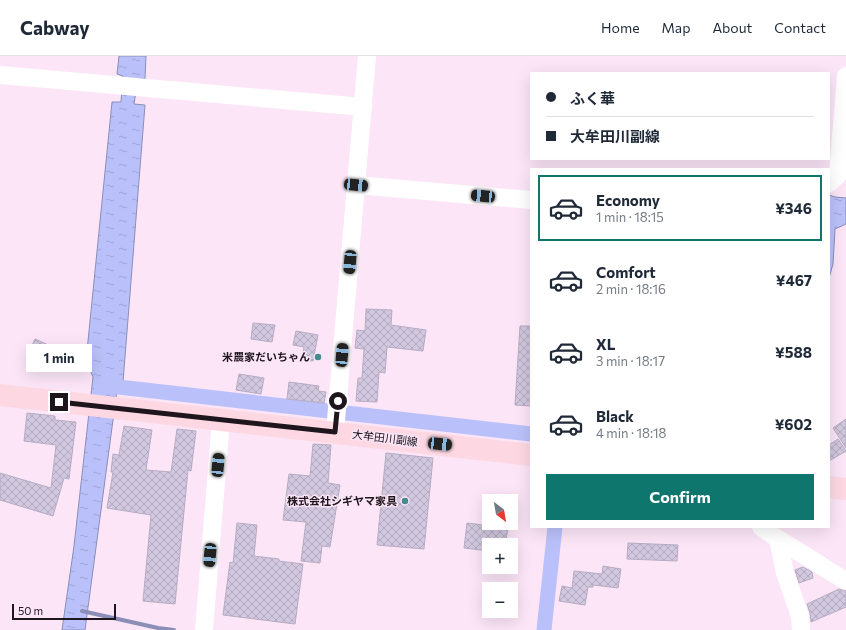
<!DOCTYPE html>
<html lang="en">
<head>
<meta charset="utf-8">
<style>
  body { margin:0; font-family:Commissioner,"Noto Sans JP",sans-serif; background:#f6f6f7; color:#1f2937; height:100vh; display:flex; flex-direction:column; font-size:15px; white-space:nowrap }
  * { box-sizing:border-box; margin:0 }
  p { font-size:13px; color:#747a83 }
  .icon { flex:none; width:22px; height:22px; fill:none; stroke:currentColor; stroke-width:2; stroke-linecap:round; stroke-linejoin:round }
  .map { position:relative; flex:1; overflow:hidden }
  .side { position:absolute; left:530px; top:112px; width:300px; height:360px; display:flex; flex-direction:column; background:#fff; border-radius:0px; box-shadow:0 4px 16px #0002 }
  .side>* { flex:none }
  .guide { position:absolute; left:530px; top:16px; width:300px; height:88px; border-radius:0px; box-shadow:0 4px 16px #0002; display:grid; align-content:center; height:88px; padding:0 16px; background:#fff }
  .needle { width:26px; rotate:149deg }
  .fabs { position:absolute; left:482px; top:438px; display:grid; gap:8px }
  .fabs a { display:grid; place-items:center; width:36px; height:36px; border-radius:0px; background:#fff; box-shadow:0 4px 16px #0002; font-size:20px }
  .scale { position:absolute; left:12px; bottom:10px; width:104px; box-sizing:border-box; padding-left:4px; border:2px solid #1e161c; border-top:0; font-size:11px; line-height:14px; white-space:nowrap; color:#1e161c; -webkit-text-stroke:3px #fbe5f7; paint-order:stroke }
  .end { position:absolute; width:18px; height:18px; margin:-9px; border:5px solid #1e161c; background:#fff; box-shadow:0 0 0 2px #fff }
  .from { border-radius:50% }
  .bubble { position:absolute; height:28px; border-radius:0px; background:#fff; box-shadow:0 4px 16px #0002; font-size:13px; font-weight:700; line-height:28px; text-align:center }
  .car { position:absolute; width:12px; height:24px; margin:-12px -6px; border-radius:5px; box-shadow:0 0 3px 1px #0007; background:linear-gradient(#222 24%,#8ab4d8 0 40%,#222 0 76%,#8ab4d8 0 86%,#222 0) }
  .guide b { display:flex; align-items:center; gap:14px; height:38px; font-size:15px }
  .guide b+b { border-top:1px solid #e0e1e3 }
  .guide i { width:10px; height:10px; background:#1f2937 }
  ul { padding:7px 0 0; list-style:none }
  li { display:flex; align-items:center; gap:12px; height:66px; margin:0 8px 6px; padding:0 8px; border:2px solid transparent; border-radius:0px }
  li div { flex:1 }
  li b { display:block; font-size:15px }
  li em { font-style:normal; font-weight:700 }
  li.current { border-color:#0f766e }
  li>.icon { width:36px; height:36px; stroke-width:1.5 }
  .cta { display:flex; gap:8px; margin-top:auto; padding:8px 16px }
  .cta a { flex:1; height:46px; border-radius:0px; background:#0f766e; color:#fff; font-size:16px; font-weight:700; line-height:46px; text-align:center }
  header { display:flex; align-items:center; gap:24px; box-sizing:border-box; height:56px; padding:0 20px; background:#fff; border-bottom:1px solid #e0e1e3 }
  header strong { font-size:19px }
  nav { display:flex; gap:22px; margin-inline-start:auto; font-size:14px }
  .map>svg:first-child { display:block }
  .water { fill:url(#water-ripples); stroke:#8b8eb7 }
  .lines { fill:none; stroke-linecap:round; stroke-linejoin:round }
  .stream { stroke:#8b8eb7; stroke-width:4 }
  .canal { stroke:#bac1fa; stroke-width:15 }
  .building { fill:url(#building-cross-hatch); stroke:#b7acc3 }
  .minor { stroke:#fff; stroke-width:18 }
  .major { stroke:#fdd8e3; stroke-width:22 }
  .route { stroke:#1e161c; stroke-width:5 }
  .poi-dot { fill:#448b8f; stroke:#fbe5f7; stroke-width:1.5 }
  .labels { text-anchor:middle; stroke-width:3; stroke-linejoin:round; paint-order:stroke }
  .poi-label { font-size:11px; font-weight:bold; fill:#1e161c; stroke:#fbe5f7; text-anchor:end }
  .street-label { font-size:11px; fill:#1e161c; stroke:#fbe5f7 }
</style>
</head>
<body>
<header>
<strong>Cabway</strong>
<nav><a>Home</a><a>Map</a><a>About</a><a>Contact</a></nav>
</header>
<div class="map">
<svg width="846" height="574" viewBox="0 0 846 574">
  <defs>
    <pattern id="water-ripples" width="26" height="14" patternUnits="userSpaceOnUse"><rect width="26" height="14" fill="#bac1fa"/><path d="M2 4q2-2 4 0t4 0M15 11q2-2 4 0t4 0" fill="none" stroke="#9fa5d6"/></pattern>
    <pattern id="building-cross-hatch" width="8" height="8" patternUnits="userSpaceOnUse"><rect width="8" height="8" fill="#d1c7de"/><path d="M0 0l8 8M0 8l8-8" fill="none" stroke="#b3aabe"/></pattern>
  </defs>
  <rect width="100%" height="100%" fill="#fbe5f7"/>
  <g class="water">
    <path d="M119,0H146L145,23H138L134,48L145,49L123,326L121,333L117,334L85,574H62L74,490L93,321L86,305L112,46H121L123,20L117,18Z"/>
    <path d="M829,139L835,141L846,142V168L835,173L833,208L829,222Z"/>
  </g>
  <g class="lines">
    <path class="stream" d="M82,555L158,572L174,574"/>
    <g class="canal">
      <path d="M101,329L531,378"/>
      <path d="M544,574L555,471"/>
    </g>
  </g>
  <g class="building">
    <path d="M366,253L392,254L391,269L426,274L423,295L387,291L385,317L379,316L377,346L356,345L358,322H362L364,293L355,292L357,274L365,275Z"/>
    <path d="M253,267L275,269L272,286L251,283Z"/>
    <path d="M520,270H531V350L515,349Z"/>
    <path d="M296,275L318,279L313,305L302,304L304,291L293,289Z"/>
    <path d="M35,283L55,292L50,304L30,294Z"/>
    <path d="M239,318L264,322L261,338L236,334Z"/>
    <path d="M289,326L319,330L318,335L326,336L324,347L287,343Z"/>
    <path d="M27,357L55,360V364L76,366L69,423L64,422L53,460L0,444V417L51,432L56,389L24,385Z"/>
    <path d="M846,363V392L833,372Z"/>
    <path d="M124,370L152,374L146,414L171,416L177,373L196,375L191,415L188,414L175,548L143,545L151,459L107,452L113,416H111L113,398L119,399Z"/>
    <path d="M838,383L846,395L829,405V389Z"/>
    <path d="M313,388L331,389L328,427L340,429L330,491L322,490L320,507L301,505L306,466L283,464L289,418L310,420Z"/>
    <path d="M386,397L433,402L424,493L377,489Z"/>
    <path d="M237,467L257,469L254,500L279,503V505L303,508L295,568L223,559L230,506L233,507Z"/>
    <path d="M467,467L508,472L505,489H489V495L464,492Z"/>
    <path d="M628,487L678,489L677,505L627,503Z"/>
    <path d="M603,510L621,513L618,532L593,529V531H588L585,549L559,545L562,530L572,532L574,515L602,518Z"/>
    <path d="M803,511L812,516L813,522L799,527L795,514Z"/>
    <path d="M839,533L846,535V551L811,566L810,557L807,548Z"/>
  </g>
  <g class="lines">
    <g class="minor">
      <path d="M0,19L363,51"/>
      <path d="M829,127L838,119L846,20"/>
      <path d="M356,129L531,144"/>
      <path d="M335,376L367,0"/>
      <path d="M761,471L778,483L846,525"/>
      <path d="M778,483L785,517L800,560L801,574"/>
      <path d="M204,574L221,364"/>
    </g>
    <g class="major">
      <path d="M0,339L531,399"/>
      <path d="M829,431L846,433"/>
    </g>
  </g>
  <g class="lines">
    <path class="route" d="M59,346L335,376L338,345"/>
  </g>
  <g class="poi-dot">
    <circle cx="318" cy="301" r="4"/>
    <circle cx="405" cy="445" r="4"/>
  </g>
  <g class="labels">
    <g class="poi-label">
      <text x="310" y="305">米農家だいちゃん</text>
      <text x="397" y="449">株式会社シギヤマ家具</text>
    </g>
    <g class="street-label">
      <text transform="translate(385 382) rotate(7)" y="4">大牟田川副線</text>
    </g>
  </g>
</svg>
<div class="fabs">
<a><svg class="needle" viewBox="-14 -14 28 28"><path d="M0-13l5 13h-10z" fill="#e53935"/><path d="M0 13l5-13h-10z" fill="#747a83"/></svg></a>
<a>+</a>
<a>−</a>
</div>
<div class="scale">50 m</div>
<i class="end from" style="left:338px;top:345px"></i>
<i class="end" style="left:59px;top:346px"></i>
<div class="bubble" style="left:26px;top:288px;width:66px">1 min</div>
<i class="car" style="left:356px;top:129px;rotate:95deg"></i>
<i class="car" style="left:483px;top:140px;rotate:275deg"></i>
<i class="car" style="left:350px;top:206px;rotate:185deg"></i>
<i class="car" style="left:342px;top:299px;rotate:5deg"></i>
<i class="car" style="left:440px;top:388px;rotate:96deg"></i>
<i class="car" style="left:218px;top:409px;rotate:5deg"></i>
<i class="car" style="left:210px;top:499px;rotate:185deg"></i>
<div class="guide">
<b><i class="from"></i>ふく華</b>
<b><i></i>大牟田川副線</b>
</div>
<section class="side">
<ul>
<li class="current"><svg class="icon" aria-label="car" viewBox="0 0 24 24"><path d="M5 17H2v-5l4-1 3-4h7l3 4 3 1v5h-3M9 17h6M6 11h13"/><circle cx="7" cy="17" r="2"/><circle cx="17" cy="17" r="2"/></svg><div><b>Economy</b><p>1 min · 18:15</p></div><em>¥346</em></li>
<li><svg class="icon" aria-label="car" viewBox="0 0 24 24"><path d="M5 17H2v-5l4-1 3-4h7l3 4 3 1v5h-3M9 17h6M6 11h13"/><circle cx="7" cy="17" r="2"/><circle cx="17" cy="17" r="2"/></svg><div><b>Comfort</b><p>2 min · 18:16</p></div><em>¥467</em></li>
<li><svg class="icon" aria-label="car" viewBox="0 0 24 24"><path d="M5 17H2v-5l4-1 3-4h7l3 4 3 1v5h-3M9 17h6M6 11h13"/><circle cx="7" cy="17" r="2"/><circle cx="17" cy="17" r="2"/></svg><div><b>XL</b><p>3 min · 18:17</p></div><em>¥588</em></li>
<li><svg class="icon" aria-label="car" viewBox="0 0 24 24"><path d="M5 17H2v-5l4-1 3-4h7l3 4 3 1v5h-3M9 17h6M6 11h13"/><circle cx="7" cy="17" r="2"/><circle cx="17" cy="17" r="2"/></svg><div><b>Black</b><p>4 min · 18:18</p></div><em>¥602</em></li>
</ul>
<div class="cta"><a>Confirm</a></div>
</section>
</div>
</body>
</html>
